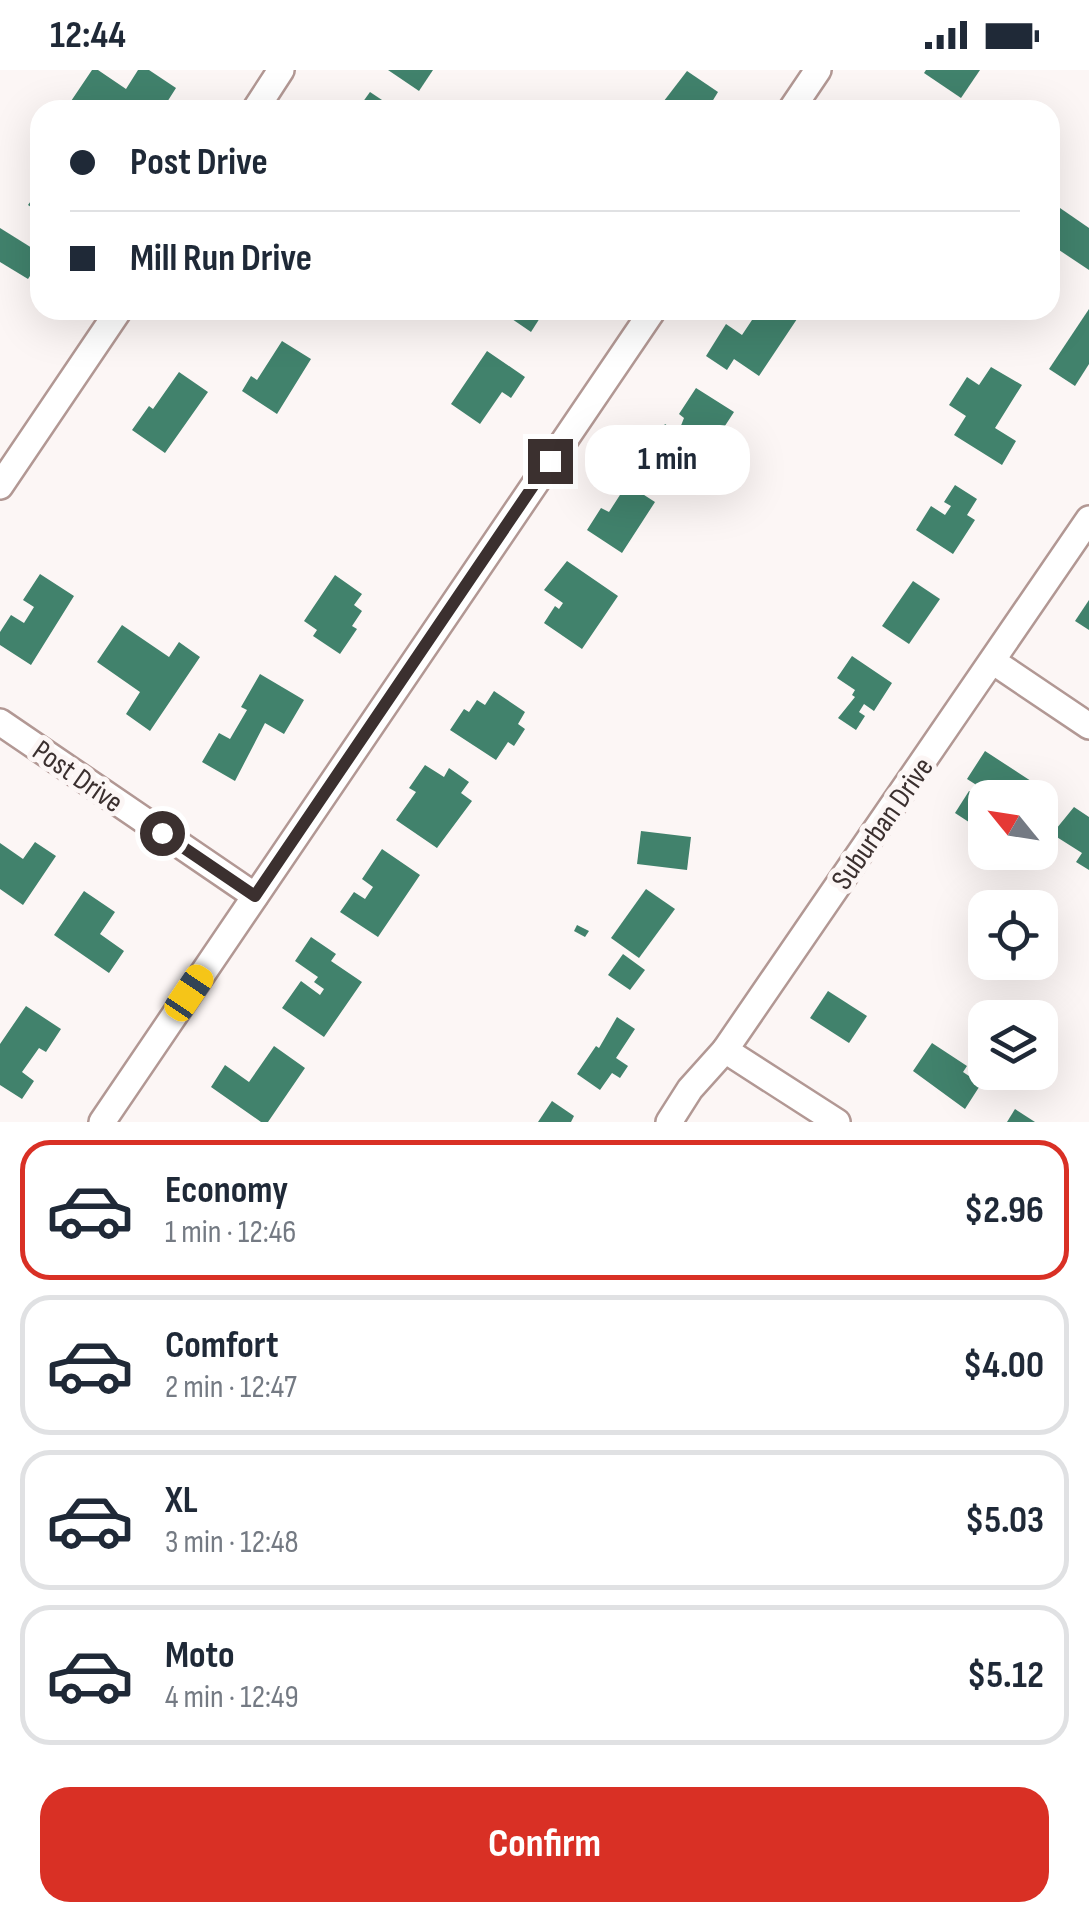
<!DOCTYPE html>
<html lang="en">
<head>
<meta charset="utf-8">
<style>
  body { margin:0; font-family:"Sofia Sans Condensed",sans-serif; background:#f2f2f3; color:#1f2937; height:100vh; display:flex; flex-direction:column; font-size:38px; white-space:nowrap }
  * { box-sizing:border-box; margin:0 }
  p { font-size:32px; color:#747a83 }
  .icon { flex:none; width:55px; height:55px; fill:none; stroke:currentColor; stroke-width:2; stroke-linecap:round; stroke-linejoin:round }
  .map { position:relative; height:1052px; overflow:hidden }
  .panel { display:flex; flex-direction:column; background:#fff; flex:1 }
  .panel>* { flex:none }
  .banner { position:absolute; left:30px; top:30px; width:1030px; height:220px; border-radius:30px; box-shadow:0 10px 40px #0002; display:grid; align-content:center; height:220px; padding:0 40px; background:#fff }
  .needle { width:65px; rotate:300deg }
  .buttons { position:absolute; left:968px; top:710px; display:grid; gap:20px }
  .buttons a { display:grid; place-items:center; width:90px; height:90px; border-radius:20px; background:#fff; box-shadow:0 10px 40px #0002; font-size:50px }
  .end { position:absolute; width:45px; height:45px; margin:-22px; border:12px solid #3b302f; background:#fff; box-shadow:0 0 0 5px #fff }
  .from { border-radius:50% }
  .bubble { position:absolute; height:70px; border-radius:30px; background:#fff; box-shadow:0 10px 40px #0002; font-size:32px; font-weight:700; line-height:70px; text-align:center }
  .car { position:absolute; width:30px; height:60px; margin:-30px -15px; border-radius:12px; box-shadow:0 0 8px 2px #0007; background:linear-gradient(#f5c518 24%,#345 0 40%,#f5c518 0 76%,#345 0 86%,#f5c518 0) }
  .banner b { display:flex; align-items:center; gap:35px; height:95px; font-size:38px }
  .banner b+b { border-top:2px solid #e0e1e3 }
  .banner i { width:25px; height:25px; background:#1f2937 }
  ul { padding:18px 0 0; list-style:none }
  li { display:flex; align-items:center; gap:30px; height:140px; margin:0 20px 15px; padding:0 20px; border:5px solid #e0e1e3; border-radius:30px }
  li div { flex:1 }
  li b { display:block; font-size:38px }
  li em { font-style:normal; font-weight:700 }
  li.on { border-color:#d93025 }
  li>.icon { width:90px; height:90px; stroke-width:1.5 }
  .action { display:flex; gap:20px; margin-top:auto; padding:20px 40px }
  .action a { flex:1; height:115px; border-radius:30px; background:#d93025; color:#fff; font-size:40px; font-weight:700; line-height:115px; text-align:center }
  .status { display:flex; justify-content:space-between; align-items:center; height:70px; padding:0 50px; background:#fff; direction:ltr }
  .status svg { height:28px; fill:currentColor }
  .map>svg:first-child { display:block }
  .building { fill:#41826c }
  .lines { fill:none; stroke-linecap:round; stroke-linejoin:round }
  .street-casing { stroke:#b29894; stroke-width:30 }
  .street { stroke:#fff; stroke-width:25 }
  .route { stroke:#3b302f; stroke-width:12 }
  .labels { text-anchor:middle; stroke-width:10; stroke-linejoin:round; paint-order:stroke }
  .street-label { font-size:30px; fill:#3b302f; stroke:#fcf6f5 }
</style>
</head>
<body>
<div class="status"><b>12:44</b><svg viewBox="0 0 49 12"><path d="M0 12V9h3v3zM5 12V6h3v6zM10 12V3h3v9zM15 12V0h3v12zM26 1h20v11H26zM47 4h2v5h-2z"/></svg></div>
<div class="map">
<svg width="1089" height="1052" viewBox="0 0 1089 1052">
  <rect width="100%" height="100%" fill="#fcf6f5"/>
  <g class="building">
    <path d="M92,0H98L126,19L138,0H149L176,18L162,40H65Z"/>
    <path d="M388,0H433L419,21Z"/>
    <path d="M926,0H980L961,28L924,3Z"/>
    <path d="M687,1L718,22L707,40H657Z"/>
    <path d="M370,22L397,40H357Z"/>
    <path d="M40,118V143L28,135Z"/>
    <path d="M1060,138L1089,158V200L1050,174V153Z"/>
    <path d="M0,158L40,183V191L28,209L0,192Z"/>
    <path d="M1089,239V294L1075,316L1049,299Z"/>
    <path d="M499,240H545L531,262Z"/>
    <path d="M749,240H790L799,246L759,306L734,289L727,300L706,286L726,254L742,265L752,250L745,245Z"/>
    <path d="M282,271L311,289L277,344L242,321L251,306L257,310Z"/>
    <path d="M487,281L525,307L511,328L502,322L480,354L451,334Z"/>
    <path d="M991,297L1022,315L995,358L1016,371L1002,395L954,365L966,346L949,335L967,307L979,315Z"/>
    <path d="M179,302L208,322L165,383L132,360L149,336L153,339Z"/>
    <path d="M696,318L734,342L693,405L650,377L665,354L678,363L684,348L679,344Z"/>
    <path d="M627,414L655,432L622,483L587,460L601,438L609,442Z"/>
    <path d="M955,415L977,429L967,445L975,450L953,484L916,460L931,436L945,445L951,436L944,432Z"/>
    <path d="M567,491L618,526L582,579L544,553L555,536L559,539L563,533L544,520Z"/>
    <path d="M40,504L74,526L31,595L0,575V562L11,545L24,553L34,537L23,530Z"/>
    <path d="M335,505L362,524L354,535L362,541L352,556L357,559L340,584L313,566L317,560L304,551Z"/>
    <path d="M913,511L940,529L909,574L882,556Z"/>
    <path d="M1089,530V560L1075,551Z"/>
    <path d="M122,555L169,587L179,572L200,587L150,661L126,644L140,622L97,592Z"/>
    <path d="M852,586L892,613L874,641L864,634L859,642L865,646L856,660L838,648L855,627L852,625L855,620L837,608Z"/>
    <path d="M260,604L304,630L284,664L265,653L235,711L202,692L219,663L230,669L247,640L241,637Z"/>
    <path d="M494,621L525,642L518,654L525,659L514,676L508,672L496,690L450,660L464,639L469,642L477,630L485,635Z"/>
    <path d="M985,681L1031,711L1020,728L1007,722L1004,728H997L967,709Z"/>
    <path d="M425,695L444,707L449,698L469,712L461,723L472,731L437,778L396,750L416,722L409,718Z"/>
    <path d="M969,721L985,731V747L978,758L955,743Z"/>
    <path d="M1074,737L1089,747V800L1076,792L1082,783L1052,764Z"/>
    <path d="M641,761L691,767L687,800L637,794Z"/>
    <path d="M35,772L56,786L23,835L0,819V773L23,789Z"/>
    <path d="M382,779L420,805L378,867L340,842L354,822L365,829L373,817L362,809Z"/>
    <path d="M646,819L675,839L639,888L611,868Z"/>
    <path d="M84,821L115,842L100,864L124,881L109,903L54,865Z"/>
    <path d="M577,855L589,861L585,867L574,861Z"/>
    <path d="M311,867L336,884L331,891L362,912L324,967L282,938L301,911L320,925L324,919L314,912L318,907L295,891Z"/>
    <path d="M623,884L645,900L630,920L608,905Z"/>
    <path d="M828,921L867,946L849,973L810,948Z"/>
    <path d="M26,936L61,959L46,982L39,978L22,1002L34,1011L22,1029L0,1015V974Z"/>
    <path d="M617,947L635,959L616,988L628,996L620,1008L612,1003L600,1020L577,1004L596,976L599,978Z"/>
    <path d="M932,973L967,996L963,1002L981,1014L965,1039L913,1001Z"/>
    <path d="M274,976L305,998L268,1052H261L211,1017L225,995L249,1012Z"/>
    <path d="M552,1031L574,1046L571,1052H538Z"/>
    <path d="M1015,1039L1035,1052H1007Z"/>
  </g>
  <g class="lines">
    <g class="street-casing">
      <g id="street">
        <path d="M255,40L281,0"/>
        <path d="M791,40L818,0"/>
        <path d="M0,416L119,240"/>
        <path d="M994,592L1089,656"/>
        <path d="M0,652L255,826"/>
        <path d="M725,980L837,1052"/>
        <path d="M102,1052L653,240"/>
        <path d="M669,1052L690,1019L725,980L1089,449"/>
      </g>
    </g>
    <use href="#street" class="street"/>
  </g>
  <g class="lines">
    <path class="route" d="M162,763L255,826L550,391"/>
  </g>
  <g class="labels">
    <g class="street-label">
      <text transform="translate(78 706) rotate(35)" y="10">Post Drive</text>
      <text transform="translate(882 753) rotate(-55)" y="10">Suburban Drive</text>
    </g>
  </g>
</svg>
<div class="buttons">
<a><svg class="needle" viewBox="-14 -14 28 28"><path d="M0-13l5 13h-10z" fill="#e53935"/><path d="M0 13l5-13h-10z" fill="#747a83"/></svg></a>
<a><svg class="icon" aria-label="locate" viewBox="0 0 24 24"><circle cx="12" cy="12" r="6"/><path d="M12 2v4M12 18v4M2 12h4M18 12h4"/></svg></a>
<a><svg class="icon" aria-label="layers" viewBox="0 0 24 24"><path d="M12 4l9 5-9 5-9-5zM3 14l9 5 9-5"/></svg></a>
</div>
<i class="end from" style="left:162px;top:763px"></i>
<i class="end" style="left:550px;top:391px"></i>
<div class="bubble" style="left:585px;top:355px;width:165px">1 min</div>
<i class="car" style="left:189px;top:923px;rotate:34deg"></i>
<div class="banner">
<b><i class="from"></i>Post Drive</b>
<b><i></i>Mill Run Drive</b>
</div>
</div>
<section class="panel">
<ul>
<li class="on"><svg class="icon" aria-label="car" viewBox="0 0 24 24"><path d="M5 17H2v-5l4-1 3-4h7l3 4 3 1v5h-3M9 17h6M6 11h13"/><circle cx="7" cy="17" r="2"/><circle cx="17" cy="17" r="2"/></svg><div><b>Economy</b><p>1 min · 12:46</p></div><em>$2.96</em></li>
<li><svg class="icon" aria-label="car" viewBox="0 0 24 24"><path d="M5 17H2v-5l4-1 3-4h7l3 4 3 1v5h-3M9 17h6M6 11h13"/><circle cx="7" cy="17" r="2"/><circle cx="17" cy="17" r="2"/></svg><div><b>Comfort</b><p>2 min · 12:47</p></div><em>$4.00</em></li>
<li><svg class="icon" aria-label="car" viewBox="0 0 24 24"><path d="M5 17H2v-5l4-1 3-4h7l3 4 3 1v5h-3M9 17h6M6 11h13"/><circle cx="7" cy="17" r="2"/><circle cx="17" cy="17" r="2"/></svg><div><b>XL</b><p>3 min · 12:48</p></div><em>$5.03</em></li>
<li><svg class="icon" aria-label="car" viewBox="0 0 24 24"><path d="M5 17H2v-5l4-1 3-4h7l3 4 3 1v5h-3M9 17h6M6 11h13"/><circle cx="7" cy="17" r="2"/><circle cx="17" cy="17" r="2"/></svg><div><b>Moto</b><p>4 min · 12:49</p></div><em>$5.12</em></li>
</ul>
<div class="action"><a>Confirm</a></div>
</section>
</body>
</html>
